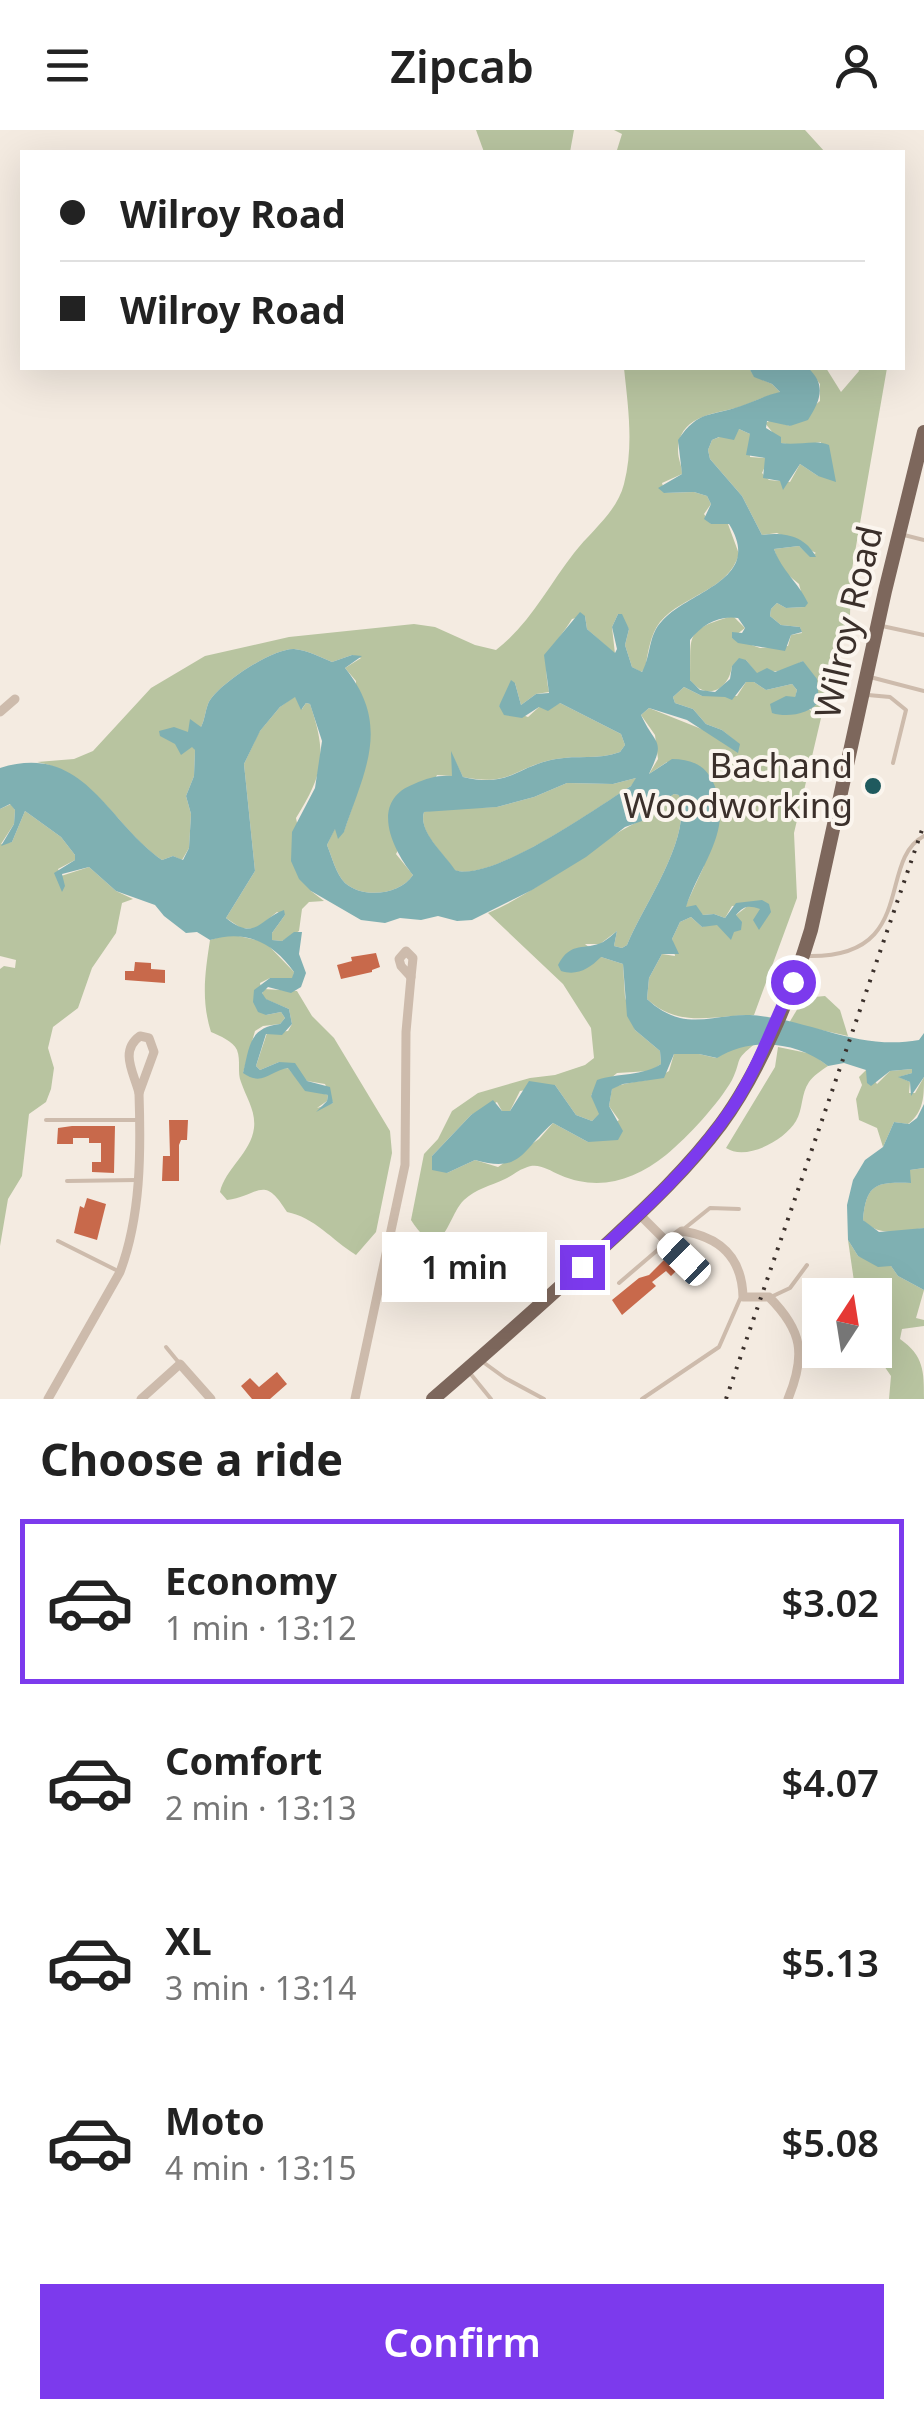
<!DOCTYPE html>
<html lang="en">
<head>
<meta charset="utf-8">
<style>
  body { margin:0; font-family:"Noto Sans",sans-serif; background:#f2f2f2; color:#222; height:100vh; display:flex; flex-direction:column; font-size:38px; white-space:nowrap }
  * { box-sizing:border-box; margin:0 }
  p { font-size:32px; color:#767676 }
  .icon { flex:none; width:55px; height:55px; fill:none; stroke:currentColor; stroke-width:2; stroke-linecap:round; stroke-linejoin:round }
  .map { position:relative; height:1269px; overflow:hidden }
  .drawer { display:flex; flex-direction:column; background:#fff; flex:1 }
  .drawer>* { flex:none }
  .top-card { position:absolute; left:20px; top:20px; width:885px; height:220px; border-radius:0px; box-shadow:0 10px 40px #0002; display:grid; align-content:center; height:220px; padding:0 40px; background:#fff }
  .needle { width:65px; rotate:12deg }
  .controls { position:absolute; left:802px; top:1148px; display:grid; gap:20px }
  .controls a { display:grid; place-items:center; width:90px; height:90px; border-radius:0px; background:#fff; box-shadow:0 10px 40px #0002; font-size:50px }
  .end { position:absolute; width:45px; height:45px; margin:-22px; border:12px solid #7c3aed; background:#fff; box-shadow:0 0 0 5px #fff }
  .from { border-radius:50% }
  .bubble { position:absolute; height:70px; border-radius:0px; background:#fff; box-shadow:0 10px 40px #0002; font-size:32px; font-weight:600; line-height:70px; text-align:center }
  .car { position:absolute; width:30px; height:60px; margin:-30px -15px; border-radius:12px; box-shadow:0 0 8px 2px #0007; background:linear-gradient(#fff 24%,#345 0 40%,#fff 0 76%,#345 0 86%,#fff 0) }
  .top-card b { display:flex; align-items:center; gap:35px; height:95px; font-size:38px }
  .top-card b+b { border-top:2px solid #e0e0e0 }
  .top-card i { width:25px; height:25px; background:#222 }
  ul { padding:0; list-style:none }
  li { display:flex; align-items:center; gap:30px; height:165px; margin:0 20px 15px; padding:0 20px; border:5px solid transparent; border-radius:0px }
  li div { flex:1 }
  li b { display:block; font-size:38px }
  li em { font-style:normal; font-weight:600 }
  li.selected { border-color:#7c3aed }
  li>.icon { width:90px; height:90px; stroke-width:1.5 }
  h2 { padding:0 40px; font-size:45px; line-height:120px }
  .cta { display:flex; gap:20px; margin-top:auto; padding:20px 40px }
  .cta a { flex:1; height:115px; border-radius:0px; background:#7c3aed; color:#fff; font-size:40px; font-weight:600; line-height:115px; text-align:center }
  header { display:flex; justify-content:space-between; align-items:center; height:130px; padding:0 40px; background:#fff; font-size:45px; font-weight:600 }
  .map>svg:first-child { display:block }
  .green { fill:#b8c4a0 }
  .water { fill:#7fb0b2; fill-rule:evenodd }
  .building { fill:#c8694b }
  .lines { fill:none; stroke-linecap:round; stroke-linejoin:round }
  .lane { stroke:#cdbbac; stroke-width:4 }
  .street { stroke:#cdbbac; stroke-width:9 }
  .primary { stroke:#7d675c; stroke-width:14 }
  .rail { stroke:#3b302b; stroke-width:4; stroke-dasharray:2.5 8; stroke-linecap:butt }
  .route { stroke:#7c3aed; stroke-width:12 }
  .poi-dot { fill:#1f5a5e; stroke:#fbf5ee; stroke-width:4 }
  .labels { text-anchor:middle; stroke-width:8; stroke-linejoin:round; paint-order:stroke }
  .street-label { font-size:35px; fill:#3b302b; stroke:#fbf5ee }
  .poi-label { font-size:35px; fill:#3b302b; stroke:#fbf5ee; text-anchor:end }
</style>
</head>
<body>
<header><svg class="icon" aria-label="menu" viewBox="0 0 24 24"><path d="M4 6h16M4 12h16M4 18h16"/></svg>Zipcab<svg class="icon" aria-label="person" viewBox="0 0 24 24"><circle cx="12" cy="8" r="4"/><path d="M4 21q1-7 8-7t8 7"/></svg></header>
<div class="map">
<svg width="924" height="1269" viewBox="0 0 924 1269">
  <rect width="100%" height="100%" fill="#f4ebe1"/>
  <g class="green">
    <path d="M476,0H574L570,22H484Z"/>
    <path d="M614,0H805L825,22H611L617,20L622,4Z"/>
    <path d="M624,238H749L754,246L772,254L781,263C764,265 751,274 736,278C712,284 678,287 678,321C678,329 682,336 682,344L662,353L665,363L694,362L707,366L711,374L704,384L711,394H728L739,424C728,461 683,465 660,492C650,505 648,523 645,539L641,542L632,537L625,515L629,499L618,484L612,497L615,524L587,499L585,486L572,489C553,519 541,523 549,562L536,564L521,575L515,553L499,576L528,587L539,577L560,573L621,604L625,615L620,622C598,630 577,625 556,629C514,637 511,657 463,647L452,625V646L437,645L396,724L413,745C400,765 363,769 345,753C336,744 332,727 327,715L335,698L344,701L353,675L356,551L345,538L361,528L352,525L332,532C320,527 307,520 294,519C273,518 216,555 208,574C205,582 205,589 201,597L189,602L195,620L194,646L186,666L191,684L189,718L182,730L173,726L162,730C117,699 96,643 37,632L74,629L93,621L151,558L205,526L289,507L414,494L435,497L475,515L496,520C529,495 549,455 574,423C591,401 617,382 624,354C634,315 628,277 624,238Z"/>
    <path d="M808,238H826L841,262L859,241L858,238H887L851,445L850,486L837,520L794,703L797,768L754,885C714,885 679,899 647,869L649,848L662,824L675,826L672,809L680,792L691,787L702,797L736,785L749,775L760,778V782L769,774L732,776L725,788L714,784L703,785L685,777L704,736L667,632L649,644L658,629L655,605L641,585L649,578L739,614L722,600L706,594L693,579L675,573L673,567L684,557L702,566H737L746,552H754L766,560L792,554L797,560L795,568L811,581L803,531L785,540L757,544L746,530L732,536C729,559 707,572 690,550C692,506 682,500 733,486L745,498L732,508L760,518L788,516L791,505L802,503L800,497L781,495L770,486L771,479L777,473L786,478L805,477L799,454L781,439L774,419L799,416L810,426L816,423L777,403L762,405L742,366L710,329L708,320L712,310L739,299L750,304V327L765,328L766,334L762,343L769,350L790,352L800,334L818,346L821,312L798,316L781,313L765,293L772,290L790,296L820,271V254Z"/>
    <path d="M295,566L302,579L306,573L310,574C327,624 324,643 296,688L311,761L324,771L309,772L302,779L299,801L282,811L271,810L272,803L285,785L277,782L256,799L241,798L226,788L255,741L244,634L259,602L280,577Z"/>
    <path d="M636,648L638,650L631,656C597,678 490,754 454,740C444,723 418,703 424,682L440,679L497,677L534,667L567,653L613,654Z"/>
    <path d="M674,664L679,665C693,708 643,775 627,815L622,818L614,816L617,801L600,814H585L601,827L623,834L625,867L635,900L660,921L661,934L650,941L617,943L591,965L600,984L592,991L576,985L555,955L520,961L510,981H502L497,972L471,985L432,1026L447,1043L475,1030L498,1037L539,1009L553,993L588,1012L619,990L609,976L612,958C633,949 649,954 669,941L674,924H699L716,928L732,918L756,913C732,932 743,928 732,950C719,973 688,1007 666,1025C635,1050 599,1062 560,1045C548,1040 538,1032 525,1038C518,1040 512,1046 505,1049C490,1056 476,1059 464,1070C447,1086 443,1139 411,1090L424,1024L438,1009L452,981L478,963L530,948L555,945L585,935L594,928L591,898L563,854L488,783C542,760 586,718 637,692C650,686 657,671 674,664Z"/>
    <path d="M11,674L15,680L14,694L1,714L12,712L25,681L61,707L75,725V730L58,739L61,746L89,737L116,761L133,769L122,773L116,803L92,838L78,878L53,897L48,918L54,938L51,959L46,972L29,984L22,1046L8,1069L0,1116V839L4,836L15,838L16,830L0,826V679Z"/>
    <path d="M230,804L265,812L294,842L293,848H270L260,853L266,885L281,882L285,888L280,894L263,896L255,901L243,943L288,938C309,962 297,956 328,965L327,971L317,978L333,973L325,954L307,951L279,932L260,940L256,936L267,903L288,901L292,894L289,879L265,869L262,864L264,859L297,861L312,886L334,908L390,1001L392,1023L376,1102L356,1125C332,1110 314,1087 287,1082C263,1043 260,1066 227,1070L220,1062C225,1039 251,1023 254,998C256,981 246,967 241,952C237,943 241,930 237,920C233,911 220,906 211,902C201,870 205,843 210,810Z"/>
    <path d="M825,866L840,880L848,906L789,893L804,868Z"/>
    <path d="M778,917L812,924L828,936C822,940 813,946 809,952C801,963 803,980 796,991C784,1011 746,1031 726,1018L775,937Z"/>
    <path d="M912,939V943L899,947L910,952L909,963H915L924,947C924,966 924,982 908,994L894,992L883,1017L877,998L859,990L856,969L862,955L859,947L866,940L877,954L890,941Z"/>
    <path d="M924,1038V1098C902,1101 879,1108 863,1090C866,1053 877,1052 910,1053V1040Z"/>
    <path d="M848,1110L858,1126L891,1136L898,1146L924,1160L916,1188L924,1190V1196L902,1199L900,1209C924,1226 924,1241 924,1269H889L891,1246L873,1220L875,1165H856Z"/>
  </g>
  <g class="water">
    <path d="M749,238H808C827,255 820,271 808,290L790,296L767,291L766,298L781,307V313C797,316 815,309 829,315L836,352L818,346L800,334L783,360L780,351L763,348L765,328L746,325L750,304L739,299L734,310L719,307L712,310L708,320L710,329L742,366L762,405C785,402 805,406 816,427H810L799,416L774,419C782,441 798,452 808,473L805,477L786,478L777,473L771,479L770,486L781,495L800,497L802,502L791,505L785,521L738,513L732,508V502L742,503L745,498L738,488C718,485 702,495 690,510V550L700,560L715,562L730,549L732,536L739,528L746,530L757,543L767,538L775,542L803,531L817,549L819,571C811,584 787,588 772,583L770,574L786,566L795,567L797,560L792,554L766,560L754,552H746L732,570L725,567L702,566L684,557L673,567L675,573L693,579L706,594L722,600L740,614L738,623L687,590L649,578L641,585C656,617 666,608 649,644L672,629C689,629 704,634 712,650C736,698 701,732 686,777L696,775L703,785L714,784L725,788L736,773L762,770L769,774L771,782L759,800L753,790L760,779C748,775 744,776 736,785L742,792L741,800L734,802L731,810L717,795L702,797L691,787L680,792L672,809L679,824H662L649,848L647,869C658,879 666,884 680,888C703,893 727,884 750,885C811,889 857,921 919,910L924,903V947L911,966L910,952L898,947L912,943V939L890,941L871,956L867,953L866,940L844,933L828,936C797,911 750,907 717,928L699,924H674L664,948L623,954L612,959L609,976L623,1001L618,1010L588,1012L553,993C522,1019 523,1044 475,1030L447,1043L432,1040V1026L471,985L493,970L502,981H510L529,951L555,955L576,985L592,991L599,984L591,966L597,950C617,943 644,946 661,934L660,921L635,900L627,886L623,834L601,827C589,839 577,846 561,841L558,835C571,810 585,821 603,812C608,809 612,805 617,801L614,816L622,818L627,815C643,775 693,708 679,665L674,664L648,680L642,691L625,697L586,727L532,760L472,790L457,791L438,786L421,790L400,788L385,793L361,790L311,761L299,749L291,731L292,702L315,658L322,611L310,574L306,573L301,580L295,567L280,577L260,601L244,634L255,741L226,788C256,812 259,789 284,780L285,785L272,803V810L282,811L294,802H302L299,824L306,843L301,857L291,863L268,857L262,863L266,869L289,879L292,894L282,905L266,904L256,936L260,940L279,932L295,933L307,951L330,957L333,973L316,982L327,971L328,965L305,961L288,938C270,941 262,957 243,943C250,915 249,898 280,894L285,888L281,882L266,885L258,882L253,872L254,860L270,848H292L294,842C273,812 245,799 210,810L197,802L186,803L164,786L155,775L116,761L89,737L62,744L65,756L62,762L54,743L75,730V725L61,707L25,681L12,712L1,716L14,694L15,680L10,674L0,679V638C84,612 106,691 162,730L173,726L183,730L189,718L191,684L186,666L194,646L195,620L192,617L181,625L175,614L160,606L159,601L174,597L188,602L190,589L201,597C205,589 205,582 208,574C216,555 273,518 294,519C307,520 320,527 332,532L352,525L362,526L345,538C392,596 364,641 344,702L338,709L335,699L327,715C332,727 336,744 345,753C363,769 400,765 413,745C392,719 369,671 414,654C428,648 437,645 452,646L451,621L463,647C511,658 514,637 556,629C577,625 598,630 620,622L625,615L621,604L560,573L548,581L539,577L522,588L504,585L499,576L511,550L515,553L521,575L536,564L549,563L544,525L580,482L585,486L587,499L615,523L617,519L612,497L618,484H622L629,499L625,515L632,537L642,542C651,526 648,505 662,491C690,460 764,450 729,394H711L704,389L711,374L707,366L694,362L664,363L658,358L682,344L678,310C699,279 711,287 741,276C755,271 766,265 780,262L772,254L754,247ZM636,648L631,656C596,678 491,753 455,740C444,723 418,702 424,682L497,677L534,667L567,653L613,654Z"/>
    <path d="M924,974V1038L910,1040L911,1053C877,1052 866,1053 863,1090L879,1102L924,1098V1160L898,1146L891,1136L878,1137L858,1126L848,1110L847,1075L853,1050L865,1030L883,1017L894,992L909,994L917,988Z"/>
  </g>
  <g class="building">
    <path d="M376,823L380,837L372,840V842L341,849L337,835L352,831L351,827Z"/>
    <path d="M135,832L151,833V839L165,840V853L125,850V841H134Z"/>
    <path d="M169,990H188L187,1010H181L179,1015V1051H162L163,1026H170Z"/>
    <path d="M72,996H115L114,1043L92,1042V1032H101V1013H89V1008H73V1014H57L58,998Z"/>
    <path d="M87,1068L106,1074L97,1110L74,1103L80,1076L84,1078Z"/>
    <path d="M669,1125L682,1134L677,1140L671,1146L666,1141L652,1152L656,1156L622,1185L612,1170L639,1148L649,1145Z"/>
    <path d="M277,1242L287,1254L270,1269H252L241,1256L250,1248L259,1257Z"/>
  </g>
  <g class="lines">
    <g class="lane">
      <path d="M904,405L924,410"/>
      <path d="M882,496L924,505"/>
      <path d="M870,547L924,561"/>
      <path d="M868,565L890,567L906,580L893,633"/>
      <path d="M808,826C919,828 876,731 924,706"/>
      <path d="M46,990H136"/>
      <path d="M67,1051L137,1050"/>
      <path d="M685,1098L710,1078L739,1079"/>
      <path d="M58,1111L120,1142"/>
      <path d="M619,1153L667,1112L684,1129"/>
      <path d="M773,1166L790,1158L807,1135"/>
      <path d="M166,1217L180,1234"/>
      <path d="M483,1232L505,1248L544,1269"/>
      <path d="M469,1242L491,1269"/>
      <path d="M642,1269L719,1217L740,1169"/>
    </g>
    <g class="street">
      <path d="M0,582L15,569"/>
      <path d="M406,821L413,828L411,847L401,836L399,829Z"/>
      <path d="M140,906L149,908L154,922L139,963C134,943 119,921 140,906Z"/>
      <path d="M639,1084L667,1112L682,1101C720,1107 742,1127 743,1167H769C803,1201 806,1225 788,1269"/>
      <path d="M48,1269L120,1142C141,1086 141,1022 139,963"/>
      <path d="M141,1269L180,1234L211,1269"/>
      <path d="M355,1269L405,1035L406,902L411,847"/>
    </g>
    <path class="primary" d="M433,1269C493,1217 552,1165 610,1111C649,1075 689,1037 721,994C760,941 792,863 811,800L885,461L924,302"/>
    <path class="rail" d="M726,1269L924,694"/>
  </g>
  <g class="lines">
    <path class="route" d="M582,1137C635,1088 691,1039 732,978C757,940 773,894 793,852"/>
  </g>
  <circle class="poi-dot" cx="873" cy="656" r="10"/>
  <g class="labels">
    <g class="street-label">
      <text transform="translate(849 492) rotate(-77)" y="12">Wilroy Road</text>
    </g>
    <g class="poi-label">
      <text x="853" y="648">Bachand<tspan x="853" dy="40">Woodworking</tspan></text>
    </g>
  </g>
</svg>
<div class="controls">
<a><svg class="needle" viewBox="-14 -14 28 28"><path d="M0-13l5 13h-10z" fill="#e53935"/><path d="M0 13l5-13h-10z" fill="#767676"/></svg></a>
</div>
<i class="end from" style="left:793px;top:852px"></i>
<i class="end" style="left:582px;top:1137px"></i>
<div class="bubble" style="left:382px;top:1102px;width:165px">1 min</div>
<i class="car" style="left:684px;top:1129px;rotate:314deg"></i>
<div class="top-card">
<b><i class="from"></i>Wilroy Road</b>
<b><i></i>Wilroy Road</b>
</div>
</div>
<section class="drawer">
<h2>Choose a ride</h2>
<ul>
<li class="selected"><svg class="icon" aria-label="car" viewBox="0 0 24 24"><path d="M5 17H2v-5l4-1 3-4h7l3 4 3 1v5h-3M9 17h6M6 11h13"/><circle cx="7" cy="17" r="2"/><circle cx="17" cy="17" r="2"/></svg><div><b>Economy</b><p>1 min · 13:12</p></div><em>$3.02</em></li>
<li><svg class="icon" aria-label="car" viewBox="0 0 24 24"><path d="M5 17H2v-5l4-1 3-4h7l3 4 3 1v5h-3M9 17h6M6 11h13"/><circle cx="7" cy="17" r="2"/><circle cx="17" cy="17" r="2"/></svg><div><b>Comfort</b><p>2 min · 13:13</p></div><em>$4.07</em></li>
<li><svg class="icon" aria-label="car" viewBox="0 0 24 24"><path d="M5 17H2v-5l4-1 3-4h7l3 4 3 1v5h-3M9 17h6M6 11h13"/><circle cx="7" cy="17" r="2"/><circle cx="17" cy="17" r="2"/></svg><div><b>XL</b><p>3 min · 13:14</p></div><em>$5.13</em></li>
<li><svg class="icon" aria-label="car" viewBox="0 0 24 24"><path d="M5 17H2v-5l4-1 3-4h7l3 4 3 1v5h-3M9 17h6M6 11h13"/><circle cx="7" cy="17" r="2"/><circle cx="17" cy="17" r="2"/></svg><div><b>Moto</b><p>4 min · 13:15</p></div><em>$5.08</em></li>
</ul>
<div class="cta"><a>Confirm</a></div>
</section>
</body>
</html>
